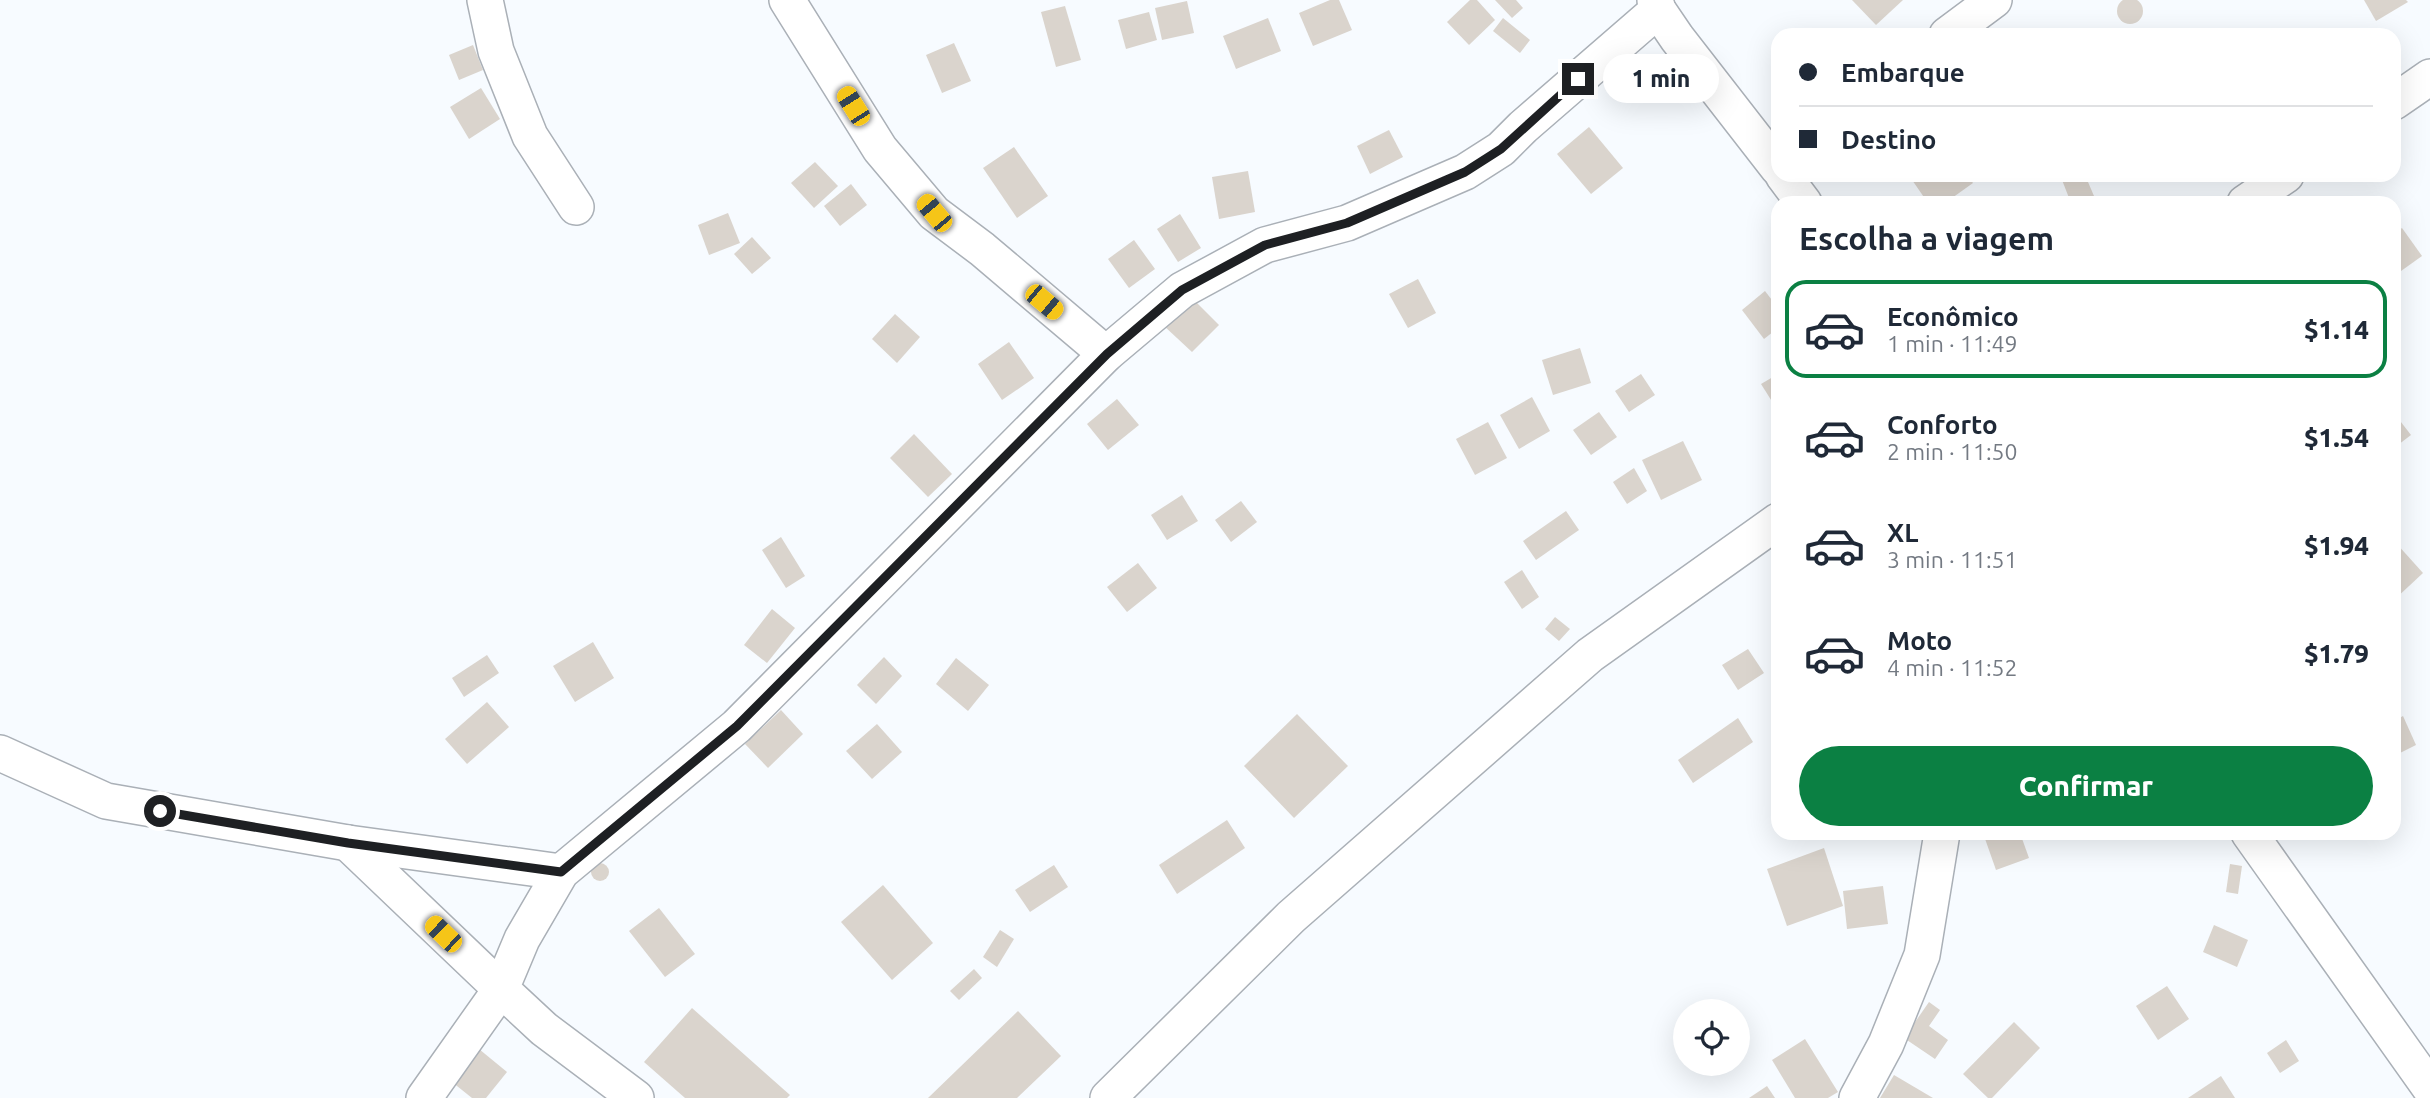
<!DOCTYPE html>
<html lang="pt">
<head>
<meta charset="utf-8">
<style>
  body { margin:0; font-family:Ubuntu,sans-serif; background:#f6f6f7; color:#1f2937; height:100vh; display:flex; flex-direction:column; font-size:26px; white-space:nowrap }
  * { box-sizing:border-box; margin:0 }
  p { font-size:23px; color:#747a83 }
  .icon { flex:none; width:38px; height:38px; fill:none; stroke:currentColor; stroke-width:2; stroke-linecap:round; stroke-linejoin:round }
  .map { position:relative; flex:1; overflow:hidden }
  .sheet { position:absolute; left:1771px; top:196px; width:630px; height:644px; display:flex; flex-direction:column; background:#fff; border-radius:21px; box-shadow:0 7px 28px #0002 }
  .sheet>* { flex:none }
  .top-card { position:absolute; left:1771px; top:28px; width:630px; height:154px; border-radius:21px; box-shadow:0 7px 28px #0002; display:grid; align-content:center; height:154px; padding:0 28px; background:#fff }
  .controls { position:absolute; left:1673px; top:999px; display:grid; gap:14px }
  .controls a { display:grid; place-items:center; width:77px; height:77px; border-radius:50%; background:#fff; box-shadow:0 7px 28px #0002; font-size:35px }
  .end { position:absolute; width:32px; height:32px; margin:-16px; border:9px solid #1e2023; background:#fff; box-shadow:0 0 0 4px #fff }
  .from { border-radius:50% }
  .bubble { position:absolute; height:49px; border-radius:24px; background:#fff; box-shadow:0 7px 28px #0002; font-size:23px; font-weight:800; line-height:49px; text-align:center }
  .car { position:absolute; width:21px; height:42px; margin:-21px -10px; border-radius:9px; box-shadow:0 0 5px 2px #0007; background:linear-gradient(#f5c518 24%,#345 0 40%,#f5c518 0 76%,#345 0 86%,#f5c518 0) }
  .top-card b { display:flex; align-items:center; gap:24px; height:66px; font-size:26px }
  .top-card b+b { border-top:2px solid #e0e1e3 }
  .top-card i { width:18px; height:18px; background:#1f2937 }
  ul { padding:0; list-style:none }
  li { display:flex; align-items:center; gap:21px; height:98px; margin:0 14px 10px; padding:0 14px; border:4px solid transparent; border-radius:21px }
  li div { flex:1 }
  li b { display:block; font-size:26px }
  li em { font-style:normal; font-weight:800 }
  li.on { border-color:#0b8043 }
  li>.icon { width:63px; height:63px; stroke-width:1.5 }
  h2 { padding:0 28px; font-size:32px; line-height:84px }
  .cta { display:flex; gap:14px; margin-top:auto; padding:14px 28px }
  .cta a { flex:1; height:80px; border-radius:42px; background:#0b8043; color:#fff; font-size:28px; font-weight:800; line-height:80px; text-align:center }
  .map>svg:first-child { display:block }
  .building { fill:#dad4cd }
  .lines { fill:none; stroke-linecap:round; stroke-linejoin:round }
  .minor-casing { stroke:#aab0b7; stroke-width:38 }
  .minor { stroke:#fff; stroke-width:35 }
  .route { stroke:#1e2023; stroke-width:9 }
</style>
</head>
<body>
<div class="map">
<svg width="2430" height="1098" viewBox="0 0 2430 1098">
  <rect width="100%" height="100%" fill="#f7fbff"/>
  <g class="building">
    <circle cx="2130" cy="11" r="13"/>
    <path d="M1330,0H1339L1352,30L1313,46L1299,13Z"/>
    <path d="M1470,0H1477L1495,20L1469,45L1447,22Z"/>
    <path d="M1495,0H1516L1523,8L1512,18Z"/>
    <path d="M1852,0H1903L1876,25Z"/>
    <path d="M2364,0H2406L2408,2L2376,21Z"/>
    <path d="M1187,1L1194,33L1162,40L1155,8Z"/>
    <path d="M1065,6L1081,60L1056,67L1041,12Z"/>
    <path d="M1149,12L1157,40L1126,49L1118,20Z"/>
    <path d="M1268,18L1281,51L1236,69L1223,36Z"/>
    <path d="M1503,18L1530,40L1520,53L1493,31Z"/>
    <path d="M954,43L971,81L942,93L926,55Z"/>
    <path d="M473,45L483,70L459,80L449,55Z"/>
    <path d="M481,88L500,119L469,139L450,107Z"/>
    <path d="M1589,127L1623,168L1591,194L1557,154Z"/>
    <path d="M1389,130L1403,157L1370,174L1357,146Z"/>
    <path d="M1014,147L1048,196L1017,218L983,168Z"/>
    <path d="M815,162L838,186L814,208L791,183Z"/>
    <path d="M1248,171L1255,212L1219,219L1212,177Z"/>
    <path d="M1914,175H1967L1973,183L1945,203H1928L1910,177Z"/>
    <path d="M2074,175H2085L2094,196L2079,203H2071L2062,180Z"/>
    <path d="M851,184L867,205L840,226L824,206Z"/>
    <path d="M728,213L740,243L709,255L698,225Z"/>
    <path d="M1180,214L1201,248L1178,262L1157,229Z"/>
    <path d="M2402,228L2422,256L2394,276V234Z"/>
    <path d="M752,237L771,258L752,274L734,254Z"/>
    <path d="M1134,240L1155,269L1129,288L1108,259Z"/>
    <path d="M1418,279L1436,313L1408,328L1389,294Z"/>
    <path d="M1765,291L1778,308V328L1764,339L1742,310Z"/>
    <path d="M1191,297L1219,325L1192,352L1163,325Z"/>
    <path d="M895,314L920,337L897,363L872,339Z"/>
    <path d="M1009,342L1034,378L1002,400L978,364Z"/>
    <path d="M1580,348L1591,383L1553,395L1542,360Z"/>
    <path d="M1641,374L1655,395L1629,412L1615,391Z"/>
    <path d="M1778,374V411L1761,384Z"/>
    <path d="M1532,397L1550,431L1519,449L1500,415Z"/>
    <path d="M1117,399L1139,425L1108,450L1087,424Z"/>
    <path d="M1599,412L1617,437L1591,455L1573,430Z"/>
    <path d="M2394,413L2411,435L2394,448Z"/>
    <path d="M1488,422L1507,458L1475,475L1456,439Z"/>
    <path d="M914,434L952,474L928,497L890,458Z"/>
    <path d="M1683,441L1702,480L1661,500L1642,460Z"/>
    <path d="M1634,468L1647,491L1627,504L1613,482Z"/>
    <path d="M1182,495L1198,521L1167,540L1151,515Z"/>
    <path d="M1241,501L1257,522L1231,542L1215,520Z"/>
    <path d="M1566,511L1579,530L1536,560L1523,541Z"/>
    <path d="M781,537L805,576L786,588L762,550Z"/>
    <path d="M2396,543L2423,573L2394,600V544Z"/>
    <path d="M1138,563L1157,588L1127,612L1107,587Z"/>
    <path d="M1522,570L1539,597L1522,609L1504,582Z"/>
    <path d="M772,609L795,628L767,663L744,645Z"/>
    <path d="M1555,617L1570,629L1559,641L1545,629Z"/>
    <path d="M593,642L614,678L575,702L553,666Z"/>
    <path d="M1748,649L1764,673L1738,690L1722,665Z"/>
    <path d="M487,655L499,673L464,697L452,678Z"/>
    <path d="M884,657L902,676L876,704L857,685Z"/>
    <path d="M956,658L989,685L968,711L936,684Z"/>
    <path d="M487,702L509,727L467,764L445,739Z"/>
    <path d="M781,710L803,734L768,768L745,744Z"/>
    <path d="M1297,714L1348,766L1294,818L1244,766Z"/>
    <path d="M2403,716L2416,745L2394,756V721Z"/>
    <path d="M1738,718L1753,742L1693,783L1678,760Z"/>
    <path d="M877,724L902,752L872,779L846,751Z"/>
    <path d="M1227,820L1245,848L1177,894L1159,865Z"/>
    <path d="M1983,833H2020L2029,858L1996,870Z"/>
    <path d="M1824,848L1843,906L1787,926L1767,869Z"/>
    <circle cx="600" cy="872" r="9"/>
    <path d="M2230,864L2242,866L2238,894L2226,892Z"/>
    <path d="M1054,865L1068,887L1030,912L1015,890Z"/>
    <path d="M883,885L933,943L892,980L841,922Z"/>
    <path d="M1883,886L1888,924L1847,929L1843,891Z"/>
    <path d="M659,908L695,954L665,977L629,931Z"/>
    <path d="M2214,925L2248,940L2237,967L2203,952Z"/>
    <path d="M1000,930L1014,939L997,967L983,957Z"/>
    <path d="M974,969L982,978L959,1000L950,991Z"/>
    <path d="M2167,986L2189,1019L2158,1040L2136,1006Z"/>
    <path d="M1929,1002L1940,1010L1929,1026L1948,1040L1935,1059L1904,1038Z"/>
    <path d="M692,1008L790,1095L787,1098H685L644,1062Z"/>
    <path d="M1018,1011L1061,1056L1017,1098H928Z"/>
    <path d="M2014,1022L2040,1048L1992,1098H1988L1963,1074Z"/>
    <path d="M1805,1039L1838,1092L1828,1098H1795L1772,1060Z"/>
    <path d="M2286,1040L2299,1061L2280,1073L2267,1053Z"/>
    <path d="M479,1049L507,1072L486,1098H472L452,1082Z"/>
    <path d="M1894,1075L1933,1098H1880Z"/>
    <path d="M2221,1076L2235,1098H2188Z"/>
    <path d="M1767,1086L1775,1098H1749Z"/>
  </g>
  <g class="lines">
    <g class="minor-casing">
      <g id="minor">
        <path d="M485,0L496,51L530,136L576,207"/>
        <path d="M787,0L880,149L934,213L982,249L1106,354"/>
        <path d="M1655,0L1658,10L1677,38L1778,168"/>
        <path d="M1947,35L1994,0"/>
        <path d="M2394,102L2430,77"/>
        <path d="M1783,175L1804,203"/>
        <path d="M2245,203L2286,175"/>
        <path d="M0,753L106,801L348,843L561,872"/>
        <path d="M2249,833L2430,1088"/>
        <path d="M348,843L501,989L424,1098"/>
        <path d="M636,1098L544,1029L501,989L522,939L561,872L737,726L1106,354L1182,290L1265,245L1347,223L1465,172L1501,149L1523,127L1658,10"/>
        <path d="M1108,1098L1291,917L1590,655L1778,521"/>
        <path d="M1857,1098L1886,1044L1922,955L1942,833"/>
      </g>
    </g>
    <use href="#minor" class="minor"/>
  </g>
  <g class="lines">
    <path class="route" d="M160,811L348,843L561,872L737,726L1107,354L1182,290L1265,245L1347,223L1465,172L1501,149L1578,79"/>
  </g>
</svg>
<div class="controls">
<a><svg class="icon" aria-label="locate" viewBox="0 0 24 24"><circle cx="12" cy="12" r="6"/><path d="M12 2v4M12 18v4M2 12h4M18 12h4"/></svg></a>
</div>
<i class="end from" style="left:160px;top:811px"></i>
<i class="end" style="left:1578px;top:79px"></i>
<div class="bubble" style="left:1603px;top:54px;width:116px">1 min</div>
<i class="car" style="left:853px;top:106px;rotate:328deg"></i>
<i class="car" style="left:934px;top:213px;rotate:320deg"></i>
<i class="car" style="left:1044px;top:302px;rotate:130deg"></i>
<i class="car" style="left:443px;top:934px;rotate:314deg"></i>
<div class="top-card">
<b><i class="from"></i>Embarque</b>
<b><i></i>Destino</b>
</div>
<section class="sheet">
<h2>Escolha a viagem</h2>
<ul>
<li class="on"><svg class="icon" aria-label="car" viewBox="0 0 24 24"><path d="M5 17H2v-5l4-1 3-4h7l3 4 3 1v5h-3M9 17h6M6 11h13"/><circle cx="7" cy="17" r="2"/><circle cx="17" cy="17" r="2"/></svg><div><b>Econômico</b><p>1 min · 11:49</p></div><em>$1.14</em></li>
<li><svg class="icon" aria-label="car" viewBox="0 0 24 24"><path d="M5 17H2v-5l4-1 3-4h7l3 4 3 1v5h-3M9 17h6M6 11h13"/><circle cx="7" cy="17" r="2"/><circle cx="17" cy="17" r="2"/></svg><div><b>Conforto</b><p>2 min · 11:50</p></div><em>$1.54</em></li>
<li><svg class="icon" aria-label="car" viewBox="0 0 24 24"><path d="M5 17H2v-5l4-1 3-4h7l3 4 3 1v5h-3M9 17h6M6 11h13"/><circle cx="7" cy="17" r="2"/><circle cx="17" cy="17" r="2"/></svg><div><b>XL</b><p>3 min · 11:51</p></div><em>$1.94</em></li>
<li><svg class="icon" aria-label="car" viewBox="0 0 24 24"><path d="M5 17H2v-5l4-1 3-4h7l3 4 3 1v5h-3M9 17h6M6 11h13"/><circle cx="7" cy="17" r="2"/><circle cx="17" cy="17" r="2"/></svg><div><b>Moto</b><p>4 min · 11:52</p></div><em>$1.79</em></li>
</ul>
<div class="cta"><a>Confirmar</a></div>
</section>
</div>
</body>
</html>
